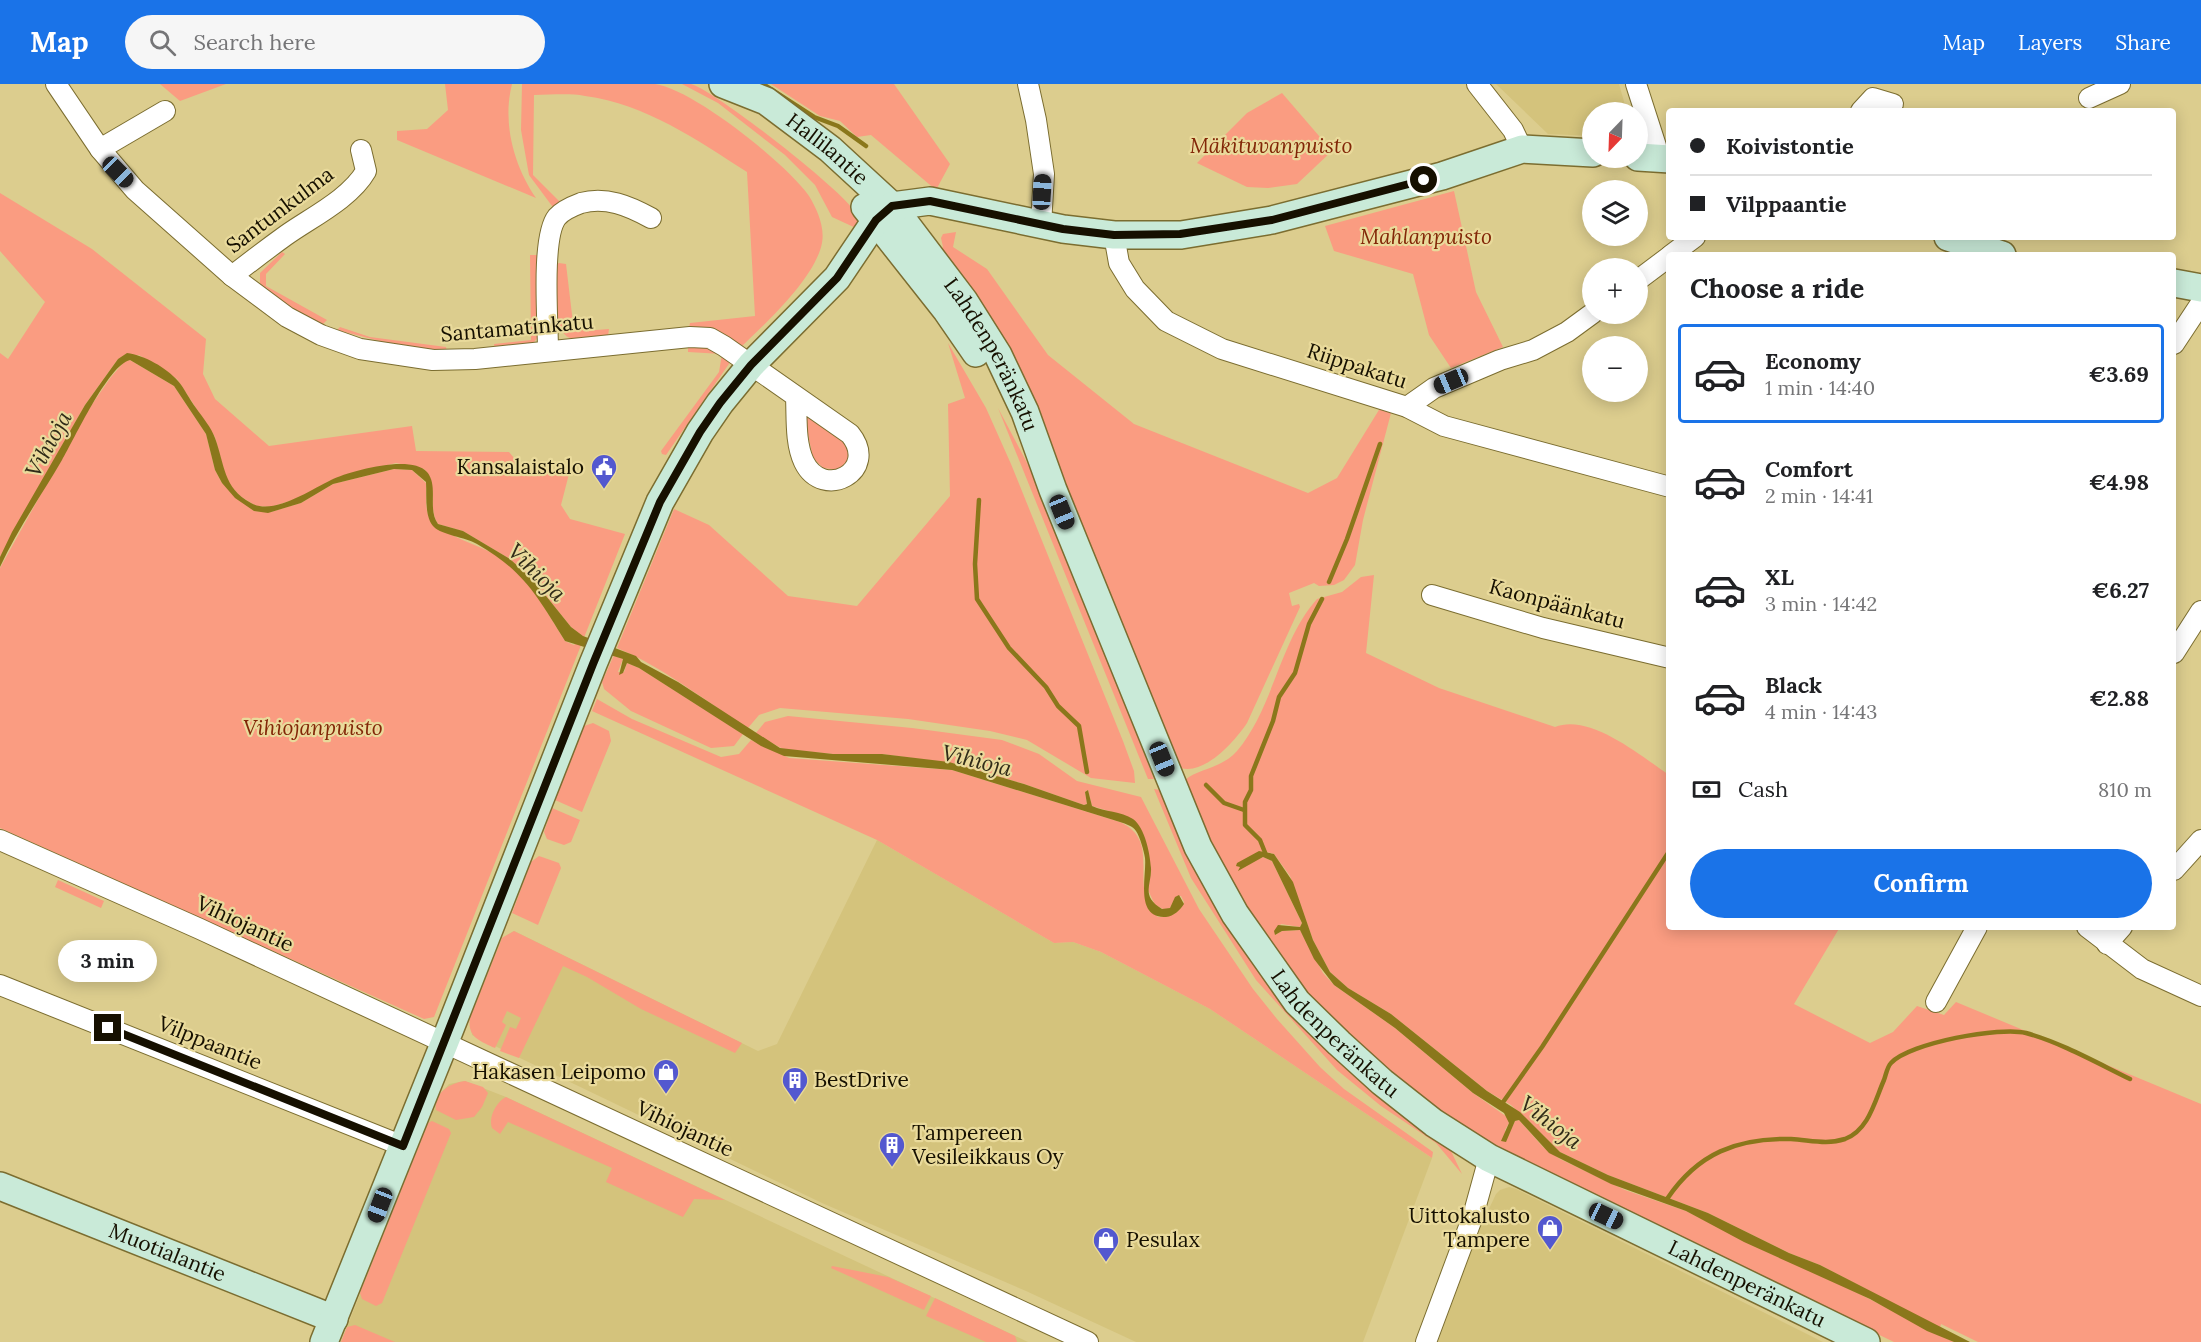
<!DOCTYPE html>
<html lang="en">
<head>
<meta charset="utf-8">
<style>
  body { margin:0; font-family:Lora,serif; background:#f6f6f6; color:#202124; height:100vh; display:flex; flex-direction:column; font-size:22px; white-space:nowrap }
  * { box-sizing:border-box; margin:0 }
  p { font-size:20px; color:#757577 }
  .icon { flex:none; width:33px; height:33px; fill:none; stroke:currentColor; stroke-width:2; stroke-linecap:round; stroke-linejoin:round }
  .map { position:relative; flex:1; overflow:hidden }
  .sheet { position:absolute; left:1666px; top:168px; width:510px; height:678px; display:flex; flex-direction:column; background:#fff; border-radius:6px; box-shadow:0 3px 15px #0003 }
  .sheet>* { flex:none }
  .top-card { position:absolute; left:1666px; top:24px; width:510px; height:132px; border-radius:6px; box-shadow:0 3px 15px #0003; display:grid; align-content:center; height:132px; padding:0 24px; background:#fff }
  .needle { width:39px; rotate:203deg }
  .fabs { position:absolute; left:1582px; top:18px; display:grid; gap:12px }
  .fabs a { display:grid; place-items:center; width:66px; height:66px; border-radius:50%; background:#fff; box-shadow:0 3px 15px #0003; font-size:30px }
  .end { position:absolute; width:27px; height:27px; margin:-14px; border:8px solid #161000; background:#fff; box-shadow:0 0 0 3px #fff }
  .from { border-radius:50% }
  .bubble { position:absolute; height:42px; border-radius:21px; background:#fff; box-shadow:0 3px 15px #0003; font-size:20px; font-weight:700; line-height:42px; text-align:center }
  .car { position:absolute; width:18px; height:36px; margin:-18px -9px; border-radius:8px; box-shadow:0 0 4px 2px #0007; background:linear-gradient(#222 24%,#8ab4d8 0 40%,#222 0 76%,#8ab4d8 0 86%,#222 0) }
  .top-card b { display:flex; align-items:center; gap:21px; height:57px; font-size:22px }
  .top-card b+b { border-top:2px solid #e0e0e0 }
  .top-card i { width:15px; height:15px; background:#202124 }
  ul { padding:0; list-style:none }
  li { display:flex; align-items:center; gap:18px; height:99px; margin:0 12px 9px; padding:0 12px; border:3px solid transparent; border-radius:6px }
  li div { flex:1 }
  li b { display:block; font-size:22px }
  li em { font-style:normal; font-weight:700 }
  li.selected { border-color:#1a73e8 }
  li>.icon { width:54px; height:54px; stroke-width:1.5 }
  h2 { padding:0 24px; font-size:27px; line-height:72px }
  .pay { display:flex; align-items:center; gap:15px; height:66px; padding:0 24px; font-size:22px }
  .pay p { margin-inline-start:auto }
  .cta { display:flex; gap:12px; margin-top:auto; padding:12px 24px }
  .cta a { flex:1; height:69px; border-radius:36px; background:#1a73e8; color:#fff; font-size:24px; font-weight:700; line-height:69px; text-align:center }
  header { display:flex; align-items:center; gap:36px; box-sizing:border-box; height:84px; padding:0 30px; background:#1a73e8; color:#fff }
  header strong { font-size:28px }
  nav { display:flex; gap:33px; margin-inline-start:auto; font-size:21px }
  .search { width:420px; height:54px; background:#f6f6f6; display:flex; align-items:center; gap:15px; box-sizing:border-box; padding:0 21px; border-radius:33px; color:#757577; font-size:22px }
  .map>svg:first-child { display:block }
  .built { fill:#d4c37c }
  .green { fill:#fa9c81 }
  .water { fill:#8a771b }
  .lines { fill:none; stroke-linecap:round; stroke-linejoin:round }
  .stream { stroke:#8a771b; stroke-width:4.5 }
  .street-casing { stroke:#7b6d30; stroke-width:22 }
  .secondary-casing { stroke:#7b6d30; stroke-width:30 }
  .street { stroke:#fff; stroke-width:20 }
  .secondary { stroke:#c9ead8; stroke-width:27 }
  .route { stroke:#161000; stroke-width:8 }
  .labels { text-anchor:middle; stroke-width:4.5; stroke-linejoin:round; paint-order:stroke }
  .park-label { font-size:21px; font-style:italic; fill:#822607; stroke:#e9da9b }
  .street-label { font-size:21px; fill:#161000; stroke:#e9da9b }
  .poi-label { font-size:21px; fill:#161000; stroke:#e9da9b; text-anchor:end }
  .water-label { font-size:22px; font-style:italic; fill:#302b18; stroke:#e9da9b }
</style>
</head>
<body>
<header>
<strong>Map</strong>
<div class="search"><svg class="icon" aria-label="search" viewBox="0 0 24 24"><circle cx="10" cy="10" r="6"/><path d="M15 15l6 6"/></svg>Search here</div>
<nav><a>Map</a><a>Layers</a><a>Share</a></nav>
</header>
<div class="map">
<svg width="2201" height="1258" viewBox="0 0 2201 1258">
  <rect width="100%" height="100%" fill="#dccd8e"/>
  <g class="built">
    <path d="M1496,0H1619L1627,28H1593V52L1548,50Z"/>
    <path d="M877,756L1054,859L1073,858L1101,868L1210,925L1432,1074L1363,1258H1136L1026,1207L822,1119L472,951L470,934L502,854L514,847L758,967L777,960Z"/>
    <path d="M465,997L506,1013L1028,1258H341L440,1010L449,1000Z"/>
    <path d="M1509,1103L1516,1105L1823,1258H1438L1479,1146L1496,1110L1500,1106Z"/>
  </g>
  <g class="green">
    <path d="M160,0H226L180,17Z"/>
    <path d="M445,0H512C502,39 514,82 536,114L397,56V47L427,45L448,26Z"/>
    <path d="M522,0C553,0 583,0 614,0C627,0 642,0 655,0C693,5 787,80 809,112C817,125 825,143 822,159C815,194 767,238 741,263L720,248L689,244L690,239L755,232L747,88C697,56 646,20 585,12C569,9 551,11 534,11L533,91L562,120L555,126L529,91L521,46Z"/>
    <path d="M682,0C685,0 688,0 691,0C713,5 843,107 854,127C858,133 858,139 858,145L832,133L815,101L785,71L718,19Z"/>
    <path d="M771,0H894L950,80L936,106L871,51L857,53L840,37L820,32Z"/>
    <path d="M1282,9L1332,67L1297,100L1268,104L1247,103L1197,79L1247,29Z"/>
    <path d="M1454,107L1476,208L1503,263L1451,284L1429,251L1413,190L1334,167L1325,142Z"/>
    <path d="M0,109L92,165L206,255L203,290L215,315L269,362L412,342L416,367L509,368C528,392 542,388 570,386L561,421L570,435L625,450L434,933L424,935L0,744V484L86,329L111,293L125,277L130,276L174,302L206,350L215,386L222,399L254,427L271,428L301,419L333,400L394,385L412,386L426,399C427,409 424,425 430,435C440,451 482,461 501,474C531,496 546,527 565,557L574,561L582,552L571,543L534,497L510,475L463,447L438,440C427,424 439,400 424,385L396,379L340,393L296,415L271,423L256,422L240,412L227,398L215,353L177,295L139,271L118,275L85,321L0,473V269L8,275L45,218L0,167Z"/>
    <path d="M956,148L953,163L987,185L1048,271L1134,340L1308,409L1337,394L1382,321L1391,329L1363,436L1355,481L1344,496L1334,501L1319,502L1314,499L1289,509L1292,522L1299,520L1300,523L1247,639C1235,657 1205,691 1181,684L1176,679L938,168L943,163L941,154L943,150Z"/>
    <path d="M282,168L285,170L266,190V202L327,236L323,240L283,220L260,200V189Z"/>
    <path d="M530,171H541L542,247L532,261L495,265L494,260L531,256Z"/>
    <path d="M559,179L566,180L573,239L584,247L609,245L608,252C598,253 580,258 570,254C553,248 555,199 553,182Z"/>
    <path d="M340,243L370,253L446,263L447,268L403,263L337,246Z"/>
    <path d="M698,258L733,274L666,371L662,370L661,367L719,288L722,270L688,268V259Z"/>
    <path d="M948,259L986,324L1011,380L1123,657L1134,687L1135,699L1091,694L1027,656L990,647L908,635L780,624L759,631L748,644C705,617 663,583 617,564L674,425L709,441L788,512L857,522L950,412L948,320L965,314Z"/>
    <path d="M998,324L1043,409L1154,695H1148Z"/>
    <path d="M803,327L848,356L850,378L840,386L823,384L813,374Z"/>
    <path d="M1374,491L1366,569L1439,604L1555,643C1590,629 1641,672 1669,691L1670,843H1840L1794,920L1870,959L1893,948L1917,922L1944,931L1956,918L2201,1020V1258H1978L1941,1240L1940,1244L1820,1181L1789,1169L1708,1129L1608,1091L1560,1068L1511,1021L1487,1007L1391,930L1348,904L1330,888L1313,856L1290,792L1274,770L1263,767L1240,783L1263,773L1272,777L1302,839L1300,843L1281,840L1275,851L1282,847L1300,846L1323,889L1334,901L1395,944L1473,1009L1507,1033L1509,1039L1505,1046L1506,1056L1515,1037L1519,1036L1543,1063L1560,1075L1625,1106L1686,1127L1769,1169L1828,1194L1954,1258H1894L1604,1118L1506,1068L1459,1041L1371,974L1307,909L1261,849L1225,788L1185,696C1199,684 1221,685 1237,667C1274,623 1279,558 1317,515L1342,508L1361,493Z"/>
    <path d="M614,571L623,575L618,588H624L627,579L639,584L743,650L734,662L711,664L631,627L604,605L602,598Z"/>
    <path d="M597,615L632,635L721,673L739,670L751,656L789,674L952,686L1120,738C1164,758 1126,804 1158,833C1170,833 1180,829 1184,818L1181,812L1176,813L1170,824L1165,826L1155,821L1148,806L1151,786L1139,742L1125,732L1092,722L1088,706L1085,708L1087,720L1084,721L1024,700L957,680L882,670H833L783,665L755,650L765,638L788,632L912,644L1002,656L1039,670L1077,697L1141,713L1199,825L1253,905L1277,935L1320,983L1344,1005L1433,1068L1432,1074L1210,925L1101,868L1073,858L1054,859L877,756L592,627Z"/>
    <path d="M593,639L609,647L611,657L582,728L555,716L584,642Z"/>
    <path d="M1154,705L1161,706L1212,814L1451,1067L1462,1090L1436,1059L1381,1022L1337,986L1256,896L1191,794Z"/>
    <path d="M552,724L580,736L571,758L564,761L547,755L544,748Z"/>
    <path d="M539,772L559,779L561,784L538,841L512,829L531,778Z"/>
    <path d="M58,796L104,817L101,824L55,803Z"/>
    <path d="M514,847L518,849L742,959L735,969L641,925L587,893L563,882L519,974L500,967L510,943L516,945L521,934L507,927L502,938L506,941L495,964C480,957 467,953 470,934L502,854Z"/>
    <path d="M465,997L483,1003L488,1009L482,1023L474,1033L456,1036L436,1026C433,1009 450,999 465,997Z"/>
    <path d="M506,1013L725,1116L694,1115L683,1133L606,1098L612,1084L508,1038L500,1050L492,1044C488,1034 496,1018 506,1013Z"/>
    <path d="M432,1037L449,1045L451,1049L382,1219L376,1222L362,1215L360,1209L428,1039Z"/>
    <path d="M832,1182L888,1193L931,1212L924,1226L831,1184Z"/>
    <path d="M935,1214L1015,1252L1017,1258H986L926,1232Z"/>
    <path d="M355,1241L395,1258H341L347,1243Z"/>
  </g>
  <g class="water">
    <path d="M127,269C144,271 167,284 178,297C185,305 189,315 196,324C203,334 211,343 215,354C225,381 223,404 251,419C273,432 310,406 331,396C350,387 411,370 427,388C439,402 427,425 438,440L463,447L510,475L534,497L571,543L583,552L636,572L641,578L678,598L780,664L833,670H882L949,678L1024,700L1084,721L1087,720L1085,708L1088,706L1092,722C1105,728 1121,727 1133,735C1145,744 1150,769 1151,784C1152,800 1140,812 1162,825L1170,824L1175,813L1179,811L1184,820C1180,826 1174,832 1166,833C1134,835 1147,791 1145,774C1144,767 1140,753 1136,747C1133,742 1126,740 1120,738L952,686L784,672L761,662L639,584L627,579L623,589L619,591L623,575L565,557C537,512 524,487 477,460C465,453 442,451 434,443C424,433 427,412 426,398L412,386L394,385L333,400L301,419L268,429L254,427L235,414L222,399L215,386L206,350L174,302L130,276C108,281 74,356 62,376C41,412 17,446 0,483V473L12,448L85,321L118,275Z"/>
    <path d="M1259,767L1274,770L1293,798L1313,856L1330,888L1348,904L1391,930L1487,1007L1520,1028L1560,1068L1608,1091L1708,1129L1789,1169L1820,1181L1970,1258H1954L1927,1247L1870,1215L1744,1158L1686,1127L1611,1100L1549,1069L1519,1036L1515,1037L1506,1058L1501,1057L1509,1039L1504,1029L1473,1009L1395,944L1334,901L1314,875L1300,846L1282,847L1275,851L1274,847L1278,841L1300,843L1302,839L1272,777L1263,773L1238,787L1240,783L1236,782L1237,779Z"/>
  </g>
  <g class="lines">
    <g class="stream">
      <path d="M763,0L814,33L838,42L866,62"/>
      <path d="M979,416L975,480L977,515L1009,564L1046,603L1058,622L1079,642L1087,688"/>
      <path d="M1329,498L1347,455L1380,360"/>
      <path d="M1206,701L1224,719L1244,726"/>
      <path d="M1266,771L1260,756L1245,741V718L1251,706V692L1273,637L1279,613L1295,589L1309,540L1322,515"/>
      <path d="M1501,1021L1542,963L1670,766"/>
      <path d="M1667,1115C1698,1069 1737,1054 1791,1055C1810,1056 1827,1061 1845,1055C1869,1046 1875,1016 1884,996C1886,991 1887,983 1891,979C1909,959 2001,942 2026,949C2062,959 2097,979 2130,995"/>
    </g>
    <g class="street-casing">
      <g id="street">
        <path d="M56,0L100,65L135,106L232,192L287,233L321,251L360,265L433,276L475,275L690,253L710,254L724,262L850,350C880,387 823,417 804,378C795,359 797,334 796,313"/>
        <path d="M1028,0L1036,36L1044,90L1041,141"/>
        <path d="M1477,0L1513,46L1522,65"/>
        <path d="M1636,0L1656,62L1655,74"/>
        <path d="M2089,14L2120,0"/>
        <path d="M1861,27L1873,14L1893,20"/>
        <path d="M100,65L165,27"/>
        <path d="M1114,151L1119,179L1135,205L1166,237L1222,265L1407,323L1444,342L1670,403"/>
        <path d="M1671,171L1695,153"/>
        <path d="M232,192C250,178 267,165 285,152C310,134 350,115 366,87L361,66"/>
        <path d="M1638,196L1670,172"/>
        <path d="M2174,260L2201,219"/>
        <path d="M548,266C548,238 541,153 557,133C563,126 573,122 581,119C606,112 629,122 651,134"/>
        <path d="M1407,323L1434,304L1500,276L1533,266L1567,248L1593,229"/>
        <path d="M1432,511L1543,544L1670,574"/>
        <path d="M2174,569L2201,527"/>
        <path d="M0,756L200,845L1088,1258"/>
        <path d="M2174,786L2201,756"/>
        <path d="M2087,843L2142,885L2201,912"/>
        <path d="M2107,860L2122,843"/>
        <path d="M0,901L403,1062"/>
        <path d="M1936,918L1977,843"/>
        <path d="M1426,1258L1473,1132L1489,1074"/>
      </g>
    </g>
    <g class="secondary-casing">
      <g id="secondary">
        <path id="s1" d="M723,0L766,17L830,65L892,122L964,217L998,271L1025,328L1053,406L1198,763L1235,830L1297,918L1339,959L1382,998L1434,1039L1489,1074L1866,1258"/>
        <path d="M1638,73L1670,75"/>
        <path d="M865,123L947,227L976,269"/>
        <path d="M1948,153L2002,171"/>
        <path d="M2174,199L2201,204"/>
        <path id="s2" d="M0,1102L334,1235"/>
        <path d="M324,1258L444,960L593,580L660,418L700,348L720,319L751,281L837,194L876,136L892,122L930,117L1063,145L1114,151H1181L1272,136L1442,92L1522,65L1593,69"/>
      </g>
    </g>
    <use href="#street" class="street"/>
    <use href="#secondary" class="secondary"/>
  </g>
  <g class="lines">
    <path class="route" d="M108,944L403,1062L593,580L660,418L700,348L720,319L751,281L837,194L876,136L892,122L930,117L1063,145L1114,151L1180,150L1272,136L1424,96"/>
  </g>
  <defs>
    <g id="civic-pin" transform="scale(1.35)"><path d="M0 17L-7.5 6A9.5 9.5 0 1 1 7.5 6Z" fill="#5358cf" stroke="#e9da9b"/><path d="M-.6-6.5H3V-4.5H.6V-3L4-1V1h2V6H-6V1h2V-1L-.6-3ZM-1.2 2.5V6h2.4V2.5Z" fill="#fff"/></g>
    <g id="shop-pin" transform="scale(1.35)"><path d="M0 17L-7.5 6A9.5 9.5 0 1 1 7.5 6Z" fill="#5358cf" stroke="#e9da9b"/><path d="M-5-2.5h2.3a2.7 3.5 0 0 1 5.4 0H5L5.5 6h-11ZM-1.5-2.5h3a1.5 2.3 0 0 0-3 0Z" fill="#fff"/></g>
    <g id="building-pin" transform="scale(1.35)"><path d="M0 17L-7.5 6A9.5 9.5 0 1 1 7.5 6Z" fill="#5358cf" stroke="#e9da9b"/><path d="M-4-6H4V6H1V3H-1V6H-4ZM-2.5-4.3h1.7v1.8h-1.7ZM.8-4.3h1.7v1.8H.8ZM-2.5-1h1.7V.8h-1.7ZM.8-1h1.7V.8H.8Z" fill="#fff"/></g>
  </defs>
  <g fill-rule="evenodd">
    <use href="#civic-pin" x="604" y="383"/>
    <use href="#shop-pin" x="666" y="988"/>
    <use href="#building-pin" x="795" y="996"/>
    <use href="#building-pin" x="892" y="1061"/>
    <use href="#shop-pin" x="1550" y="1144"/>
    <use href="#shop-pin" x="1106" y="1156"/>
  </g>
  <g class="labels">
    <g class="park-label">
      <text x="1271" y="69">Mäkituvanpuisto</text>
      <text x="1426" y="160">Mahlanpuisto</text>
      <text x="313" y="651">Vihiojanpuisto</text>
    </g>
    <g class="street-label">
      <text dy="7" stroke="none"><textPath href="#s1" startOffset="124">Hallilantie</textPath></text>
      <text transform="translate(280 126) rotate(-37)" y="7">Santunkulma</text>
      <text transform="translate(517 244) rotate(-5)" y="7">Santamatinkatu</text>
      <text dy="7" stroke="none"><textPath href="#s1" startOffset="390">Lahdenperänkatu</textPath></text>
      <text transform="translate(1357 282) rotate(18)" y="7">Riippakatu</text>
      <text transform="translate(1557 520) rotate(15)" y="7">Kaonpäänkatu</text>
      <text transform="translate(245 840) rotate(25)" y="7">Vihiojantie</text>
      <text dy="7" stroke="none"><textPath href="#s1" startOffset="1158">Lahdenperänkatu</textPath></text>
      <text transform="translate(210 959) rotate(22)" y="7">Vilppaantie</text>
      <text transform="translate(685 1045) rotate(25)" y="7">Vihiojantie</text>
      <text dy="7" stroke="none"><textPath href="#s2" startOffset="180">Muotialantie</textPath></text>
      <text dy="7" stroke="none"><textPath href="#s1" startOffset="1644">Lahdenperänkatu</textPath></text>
    </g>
    <g class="poi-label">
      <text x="584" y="390">Kansalaistalo</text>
      <text x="646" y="995">Hakasen Leipomo</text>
      <text x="814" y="1003" text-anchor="start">BestDrive</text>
      <text x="912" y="1056" text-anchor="start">Tampereen<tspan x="912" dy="24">Vesileikkaus Oy</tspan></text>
      <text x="1530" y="1139">Uittokalusto<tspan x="1530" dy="24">Tampere</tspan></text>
      <text x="1126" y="1163" text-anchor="start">Pesulax</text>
    </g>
    <g class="water-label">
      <text transform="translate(48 360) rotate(-61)" y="8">Vihioja</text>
      <text transform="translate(537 488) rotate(45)" y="8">Vihioja</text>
      <text transform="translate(977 676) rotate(14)" y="8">Vihioja</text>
      <text transform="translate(1551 1038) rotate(38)" y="8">Vihioja</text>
    </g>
  </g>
</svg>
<div class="fabs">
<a><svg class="needle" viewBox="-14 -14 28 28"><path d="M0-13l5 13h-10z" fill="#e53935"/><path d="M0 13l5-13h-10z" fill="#757577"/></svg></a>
<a><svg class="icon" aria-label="layers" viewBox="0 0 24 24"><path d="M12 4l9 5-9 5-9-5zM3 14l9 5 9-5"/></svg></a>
<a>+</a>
<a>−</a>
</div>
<i class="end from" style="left:1424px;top:96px"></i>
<i class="end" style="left:108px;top:944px"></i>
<div class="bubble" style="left:58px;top:856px;width:99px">3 min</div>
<i class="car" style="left:118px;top:88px;rotate:135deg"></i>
<i class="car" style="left:1042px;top:108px;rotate:3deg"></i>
<i class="car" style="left:1451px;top:297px;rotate:247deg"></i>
<i class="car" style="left:1062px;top:428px;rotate:158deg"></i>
<i class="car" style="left:1162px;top:675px;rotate:158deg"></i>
<i class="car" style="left:380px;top:1121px;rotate:201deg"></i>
<i class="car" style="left:1606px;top:1132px;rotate:115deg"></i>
<div class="top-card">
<b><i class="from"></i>Koivistontie</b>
<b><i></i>Vilppaantie</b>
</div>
<section class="sheet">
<h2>Choose a ride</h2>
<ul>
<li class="selected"><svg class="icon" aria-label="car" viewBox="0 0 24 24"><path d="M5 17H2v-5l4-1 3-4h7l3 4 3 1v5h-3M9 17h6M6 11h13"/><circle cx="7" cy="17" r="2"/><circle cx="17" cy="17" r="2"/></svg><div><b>Economy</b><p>1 min · 14:40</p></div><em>€3.69</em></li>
<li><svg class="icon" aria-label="car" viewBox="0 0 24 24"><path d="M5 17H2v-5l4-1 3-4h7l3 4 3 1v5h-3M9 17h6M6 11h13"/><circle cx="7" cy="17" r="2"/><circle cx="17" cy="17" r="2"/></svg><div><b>Comfort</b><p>2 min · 14:41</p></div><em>€4.98</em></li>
<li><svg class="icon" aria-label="car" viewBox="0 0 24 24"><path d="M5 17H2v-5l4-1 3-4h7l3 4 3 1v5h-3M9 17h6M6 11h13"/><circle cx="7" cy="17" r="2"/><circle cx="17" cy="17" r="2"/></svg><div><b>XL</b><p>3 min · 14:42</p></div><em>€6.27</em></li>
<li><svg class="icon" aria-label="car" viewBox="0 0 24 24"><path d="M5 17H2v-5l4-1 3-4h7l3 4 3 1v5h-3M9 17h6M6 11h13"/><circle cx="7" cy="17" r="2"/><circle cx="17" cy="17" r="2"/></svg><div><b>Black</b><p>4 min · 14:43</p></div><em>€2.88</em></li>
</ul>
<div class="pay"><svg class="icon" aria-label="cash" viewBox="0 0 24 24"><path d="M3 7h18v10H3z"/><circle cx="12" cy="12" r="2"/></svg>Cash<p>810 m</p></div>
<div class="cta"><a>Confirm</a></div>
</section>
</div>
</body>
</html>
